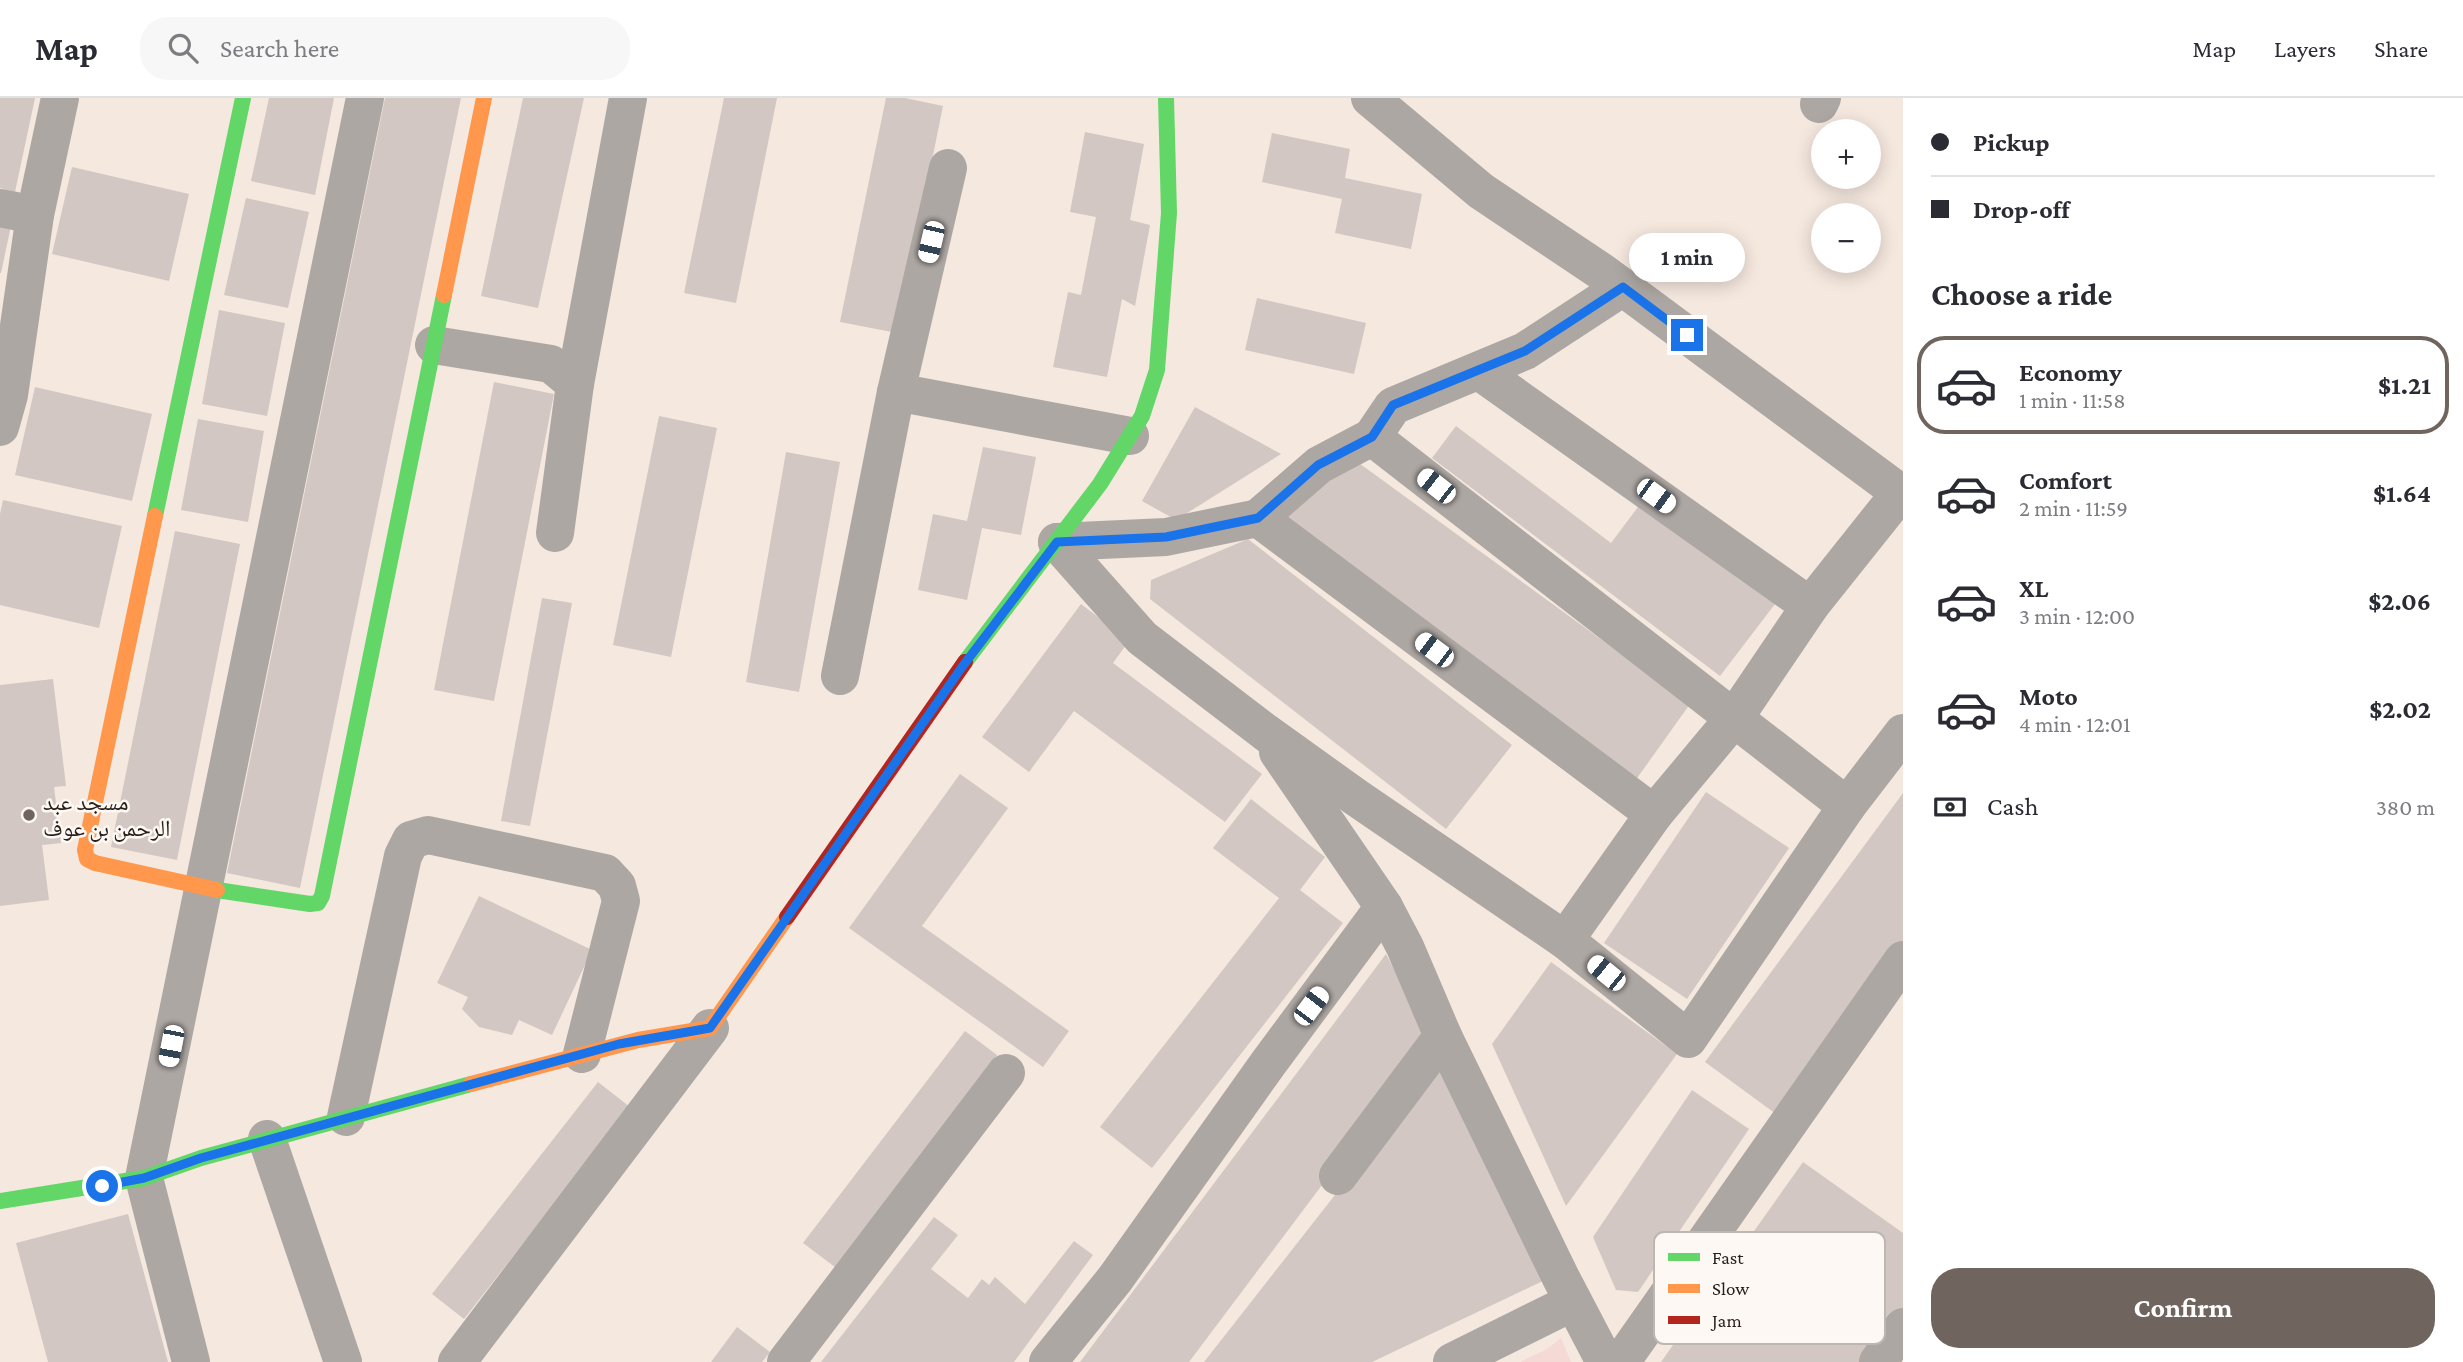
<!DOCTYPE html>
<html lang="en">
<head>
<meta charset="utf-8">
<style>
  body { margin:0; font-family:"Crimson Pro","Noto Naskh Arabic",serif; background:#f7f7f7; color:#2b2b33; height:100vh; display:flex; flex-direction:column; font-size:26px; white-space:nowrap }
  * { box-sizing:border-box; margin:0 }
  p { font-size:23px; color:#7c7c81 }
  .icon { flex:none; width:38px; height:38px; fill:none; stroke:currentColor; stroke-width:2; stroke-linecap:round; stroke-linejoin:round }
  .map { position:relative; flex:1; overflow:hidden }
  .details { display:flex; flex-direction:column; background:#fff; width:560px }
  .details>* { flex:none }
  .top-card { display:grid; align-content:center; height:154px; padding:0 28px; background:#fff }
  .tools { position:absolute; left:1811px; top:21px; display:grid; gap:14px }
  .tools a { display:grid; place-items:center; width:70px; height:70px; border-radius:50%; background:#fff; box-shadow:0 4px 18px #0003; font-size:35px }
  .end { position:absolute; width:32px; height:32px; margin:-16px; border:9px solid #1a73e8; background:#fff; box-shadow:0 0 0 4px #fff }
  .from { border-radius:50% }
  .bubble { position:absolute; height:49px; border-radius:24px; background:#fff; box-shadow:0 4px 18px #0003; font-size:23px; font-weight:700; line-height:49px; text-align:center }
  .car { position:absolute; width:21px; height:42px; margin:-21px -10px; border-radius:9px; box-shadow:0 0 5px 2px #0007; background:linear-gradient(#fff 24%,#345 0 40%,#fff 0 76%,#345 0 86%,#fff 0) }
  .top-card b { display:flex; align-items:center; gap:24px; height:66px; font-size:26px }
  .top-card b+b { border-top:2px solid #e1e1e2 }
  .top-card i { width:18px; height:18px; background:#2b2b33 }
  ul { padding:0; list-style:none }
  li { display:flex; align-items:center; gap:21px; height:98px; margin:0 14px 10px; padding:0 14px; border:4px solid transparent; border-radius:28px }
  li div { flex:1 }
  li b { display:block; font-size:26px }
  li em { font-style:normal; font-weight:700 }
  li.selected { border-color:#70655e }
  li>.icon { width:63px; height:63px; stroke-width:1.5 }
  h2 { padding:0 28px; font-size:32px; line-height:84px }
  .pay { display:flex; align-items:center; gap:18px; height:77px; padding:0 28px; font-size:26px }
  .pay p { margin-inline-start:auto }
  .action { display:flex; gap:14px; margin-top:auto; padding:14px 28px }
  .action a { flex:1; height:80px; border-radius:28px; background:#70655e; color:#fff; font-size:28px; font-weight:700; line-height:80px; text-align:center }
  header { display:flex; align-items:center; gap:42px; box-sizing:border-box; height:98px; padding:0 35px; background:#fff; border-bottom:2px solid #e1e1e2 }
  header strong { font-size:33px }
  nav { display:flex; gap:38px; margin-inline-start:auto; font-size:24px }
  .search { width:490px; height:63px; background:#f7f7f7; display:flex; align-items:center; gap:18px; box-sizing:border-box; padding:0 24px; border-radius:28px; color:#7c7c81; font-size:26px }
  main { display:flex; flex:1; min-height:0 }
  .map>svg:first-child { display:block }
  .green { fill:#f4d9d5 }
  .building { fill:#d2c7c2 }
  .lines { fill:none; stroke-linecap:round; stroke-linejoin:round }
  .street { stroke:#ada7a3; stroke-width:38 }
  .fast { stroke:#63d668; stroke-width:16 }
  .slow { stroke:#ff974d; stroke-width:16 }
  .jam { stroke:#b3261e; stroke-width:16 }
  .route { stroke:#1a73e8; stroke-width:9 }
  .poi-dot { fill:#70655e; stroke:#fdf8f4; stroke-width:2.5 }
  .labels { text-anchor:middle; stroke-width:5; stroke-linejoin:round; paint-order:stroke }
  .poi-label { font-size:23px; fill:#281f19; stroke:#fdf8f4; text-anchor:start }
  .key { fill:#fdf8f4; stroke:#bdb7b2; stroke-width:2 }
  .key-label { font-size:19px; fill:#281f19 }
</style>
</head>
<body>
<header>
<strong>Map</strong>
<div class="search"><svg class="icon" aria-label="search" viewBox="0 0 24 24"><circle cx="10" cy="10" r="6"/><path d="M15 15l6 6"/></svg>Search here</div>
<nav><a>Map</a><a>Layers</a><a>Share</a></nav>
</header>
<main>
<div class="map">
<svg width="1903" height="1264" viewBox="0 0 1903 1264">
  <rect width="100%" height="100%" fill="#f5e8df"/>
  <path class="green" d="M1561,1240L1571,1264H1520L1547,1251Z"/>
  <g class="building">
    <path d="M0,0H35L15,94L0,90Z"/>
    <path d="M269,0H334L315,97L251,83Z"/>
    <path d="M385,0H461L300,790L227,775Z"/>
    <path d="M523,0H584L538,210L481,198Z"/>
    <path d="M724,0H777L736,205L684,195Z"/>
    <path d="M886,0H905L943,8L897,235L840,224Z"/>
    <path d="M1085,34L1144,46L1130,122L1150,127L1135,208L1122,201L1107,279L1053,269L1068,194L1081,197L1096,119L1070,114Z"/>
    <path d="M1272,35L1350,51L1345,80L1422,96L1411,151L1335,135L1342,101L1262,84Z"/>
    <path d="M72,69L189,96L169,183L52,156Z"/>
    <path d="M246,100L309,114L288,210L224,197Z"/>
    <path d="M0,121L12,123L1,175H0Z"/>
    <path d="M1257,200L1366,225L1354,276L1245,252Z"/>
    <path d="M219,212L285,225L267,318L202,306Z"/>
    <path d="M494,284L554,296L494,603L434,592Z"/>
    <path d="M35,289L152,316L132,403L15,377Z"/>
    <path d="M1195,309L1281,356L1176,422L1142,403Z"/>
    <path d="M659,318L717,330L671,559L613,547Z"/>
    <path d="M198,321L264,333L248,424L181,412Z"/>
    <path d="M1456,328L1611,445L1641,405L1775,506L1720,578L1432,360Z"/>
    <path d="M983,349L1036,359L1021,437L982,430L967,502L918,492L933,416L967,423Z"/>
    <path d="M786,354L840,364L799,594L746,584Z"/>
    <path d="M1352,360L1690,606L1635,683L1282,419Z"/>
    <path d="M3,402L122,428L99,530L0,507V416Z"/>
    <path d="M175,433L240,446L177,762L111,749Z"/>
    <path d="M1248,441L1512,647L1446,731L1150,501L1151,482Z"/>
    <path d="M542,500L572,505L530,728L501,723Z"/>
    <path d="M1081,506L1129,543L1113,565L1262,676L1225,724L1074,613L1029,674L982,639Z"/>
    <path d="M53,581L66,688L54,689L61,745L42,747L49,802L0,808V587Z"/>
    <path d="M960,676L1008,710L922,828L1069,933L1043,969L849,830Z"/>
    <path d="M1706,694L1789,750L1687,901L1604,845Z"/>
    <path d="M1903,695V843L1776,1016L1705,964Z"/>
    <path d="M1251,701L1325,759L1300,792L1343,825L1152,1070L1100,1029L1279,800L1213,750Z"/>
    <path d="M479,798L592,852L552,937L519,922L512,937L479,929L462,911L468,899L437,885Z"/>
    <path d="M1386,856L1431,942L1189,1264H1080Z"/>
    <path d="M1551,864L1677,956L1566,1108L1492,946Z"/>
    <path d="M965,933L997,957L835,1169L803,1145Z"/>
    <path d="M1450,967L1547,1181L1372,1264H1204L1429,977Z"/>
    <path d="M598,984L630,1009L464,1221L432,1196Z"/>
    <path d="M1692,992L1749,1031L1638,1194L1616,1192L1593,1139Z"/>
    <path d="M1803,1064L1903,1135V1212L1863,1264H1661Z"/>
    <path d="M128,1116L168,1264H48L16,1145Z"/>
    <path d="M934,1119L958,1137L931,1171L968,1200L982,1181L989,1187L995,1179L1025,1206L1074,1143L1093,1157L1014,1264H821Z"/>
    <path d="M737,1229L770,1254L762,1264H711Z"/>
  </g>
  <g class="lines">
    <g class="street">
      <path d="M1370,0L1481,93L1602,174L1903,397"/>
      <path d="M1819,6L1822,0"/>
      <path d="M948,70L896,294L1130,338"/>
      <path d="M0,110L35,117"/>
      <path d="M434,247L551,266L575,286L555,435"/>
      <path d="M1479,273L1810,508"/>
      <path d="M575,286L628,0"/>
      <path d="M0,329L9,297L35,117L60,0"/>
      <path d="M1372,339L1847,708"/>
      <path d="M1258,420L1654,716"/>
      <path d="M1057,444L1142,540L1265,634L1357,700L1565,842L1688,941L1847,708L1903,635"/>
      <path d="M1057,444L1166,439L1258,420L1319,367L1372,339L1393,308L1525,253L1623,189"/>
      <path d="M840,578L896,294"/>
      <path d="M1278,654L1384,809L1405,849L1443,938L1561,1180L1605,1264"/>
      <path d="M1565,842L1654,716L1735,619L1810,508L1900,395"/>
      <path d="M346,1019L403,758L411,742L428,737L605,775L617,788L621,803L582,956"/>
      <path d="M267,1041L343,1264"/>
      <path d="M1338,1078L1443,938"/>
      <path d="M191,1264L144,1080L365,0"/>
      <path d="M457,1264L710,930"/>
      <path d="M786,1264L1006,975"/>
      <path d="M1048,1264L1115,1181L1267,967L1384,809"/>
      <path d="M1452,1264L1573,1204"/>
      <path d="M1621,1264L1903,862"/>
      <path d="M1878,1264L1903,1229"/>
    </g>
    <g class="fast">
      <path d="M155,418L243,0"/>
      <path d="M965,564L1100,386L1142,318L1157,272L1169,115L1166,0"/>
      <path d="M217,792L310,806L318,805L322,798L444,197"/>
      <path d="M0,1103L144,1080L201,1060L471,986"/>
    </g>
    <g class="slow">
      <path d="M444,197L484,0"/>
      <path d="M155,418L85,752L87,761L95,765L217,792"/>
      <path d="M471,986L638,942L710,930L787,819"/>
    </g>
    <path class="jam" d="M787,819L965,564"/>
  </g>
  <g class="lines">
    <path class="route" d="M102,1088L144,1080L201,1060L619,946L710,930L962,569L1057,444L1166,439L1258,420L1318,367L1372,339L1393,307L1525,253L1623,189L1687,237"/>
  </g>
  <circle class="poi-dot" cx="29" cy="717" r="7"/>
  <g class="labels">
    <g class="poi-label">
      <text x="43" y="712">مسجد عبد<tspan x="43" dy="26">الرحمن بن عوف</tspan></text>
    </g>
  </g>
  <rect x="1654" y="1134" width="231" height="112" rx="10" class="key"/>
  <rect x="1668" y="1155" width="32" height="8" fill="#63d668"/>
  <rect x="1668" y="1186" width="32" height="9" fill="#ff974d"/>
  <rect x="1668" y="1218" width="32" height="8" fill="#b3261e"/>
  <g class="key-label">
    <text x="1712" y="1166">Fast</text>
    <text x="1712" y="1197">Slow</text>
    <text x="1712" y="1229">Jam</text>
  </g>
</svg>
<div class="tools">
<a>+</a>
<a>−</a>
</div>
<i class="end from" style="left:102px;top:1088px"></i>
<i class="end" style="left:1687px;top:237px"></i>
<div class="bubble" style="left:1629px;top:135px;width:116px">1 min</div>
<i class="car" style="left:931px;top:144px;rotate:193deg"></i>
<i class="car" style="left:1436px;top:388px;rotate:308deg"></i>
<i class="car" style="left:1656px;top:398px;rotate:126deg"></i>
<i class="car" style="left:1434px;top:552px;rotate:307deg"></i>
<i class="car" style="left:1606px;top:875px;rotate:309deg"></i>
<i class="car" style="left:1311px;top:908px;rotate:37deg"></i>
<i class="car" style="left:171px;top:948px;rotate:191deg"></i>
</div>
<section class="details">
<div class="top-card">
<b><i class="from"></i>Pickup</b>
<b><i></i>Drop-off</b>
</div>
<h2>Choose a ride</h2>
<ul>
<li class="selected"><svg class="icon" aria-label="car" viewBox="0 0 24 24"><path d="M5 17H2v-5l4-1 3-4h7l3 4 3 1v5h-3M9 17h6M6 11h13"/><circle cx="7" cy="17" r="2"/><circle cx="17" cy="17" r="2"/></svg><div><b>Economy</b><p>1 min · 11:58</p></div><em>$1.21</em></li>
<li><svg class="icon" aria-label="car" viewBox="0 0 24 24"><path d="M5 17H2v-5l4-1 3-4h7l3 4 3 1v5h-3M9 17h6M6 11h13"/><circle cx="7" cy="17" r="2"/><circle cx="17" cy="17" r="2"/></svg><div><b>Comfort</b><p>2 min · 11:59</p></div><em>$1.64</em></li>
<li><svg class="icon" aria-label="car" viewBox="0 0 24 24"><path d="M5 17H2v-5l4-1 3-4h7l3 4 3 1v5h-3M9 17h6M6 11h13"/><circle cx="7" cy="17" r="2"/><circle cx="17" cy="17" r="2"/></svg><div><b>XL</b><p>3 min · 12:00</p></div><em>$2.06</em></li>
<li><svg class="icon" aria-label="car" viewBox="0 0 24 24"><path d="M5 17H2v-5l4-1 3-4h7l3 4 3 1v5h-3M9 17h6M6 11h13"/><circle cx="7" cy="17" r="2"/><circle cx="17" cy="17" r="2"/></svg><div><b>Moto</b><p>4 min · 12:01</p></div><em>$2.02</em></li>
</ul>
<div class="pay"><svg class="icon" aria-label="cash" viewBox="0 0 24 24"><path d="M3 7h18v10H3z"/><circle cx="12" cy="12" r="2"/></svg>Cash<p>380 m</p></div>
<div class="action"><a>Confirm</a></div>
</section>
</main>
</body>
</html>
